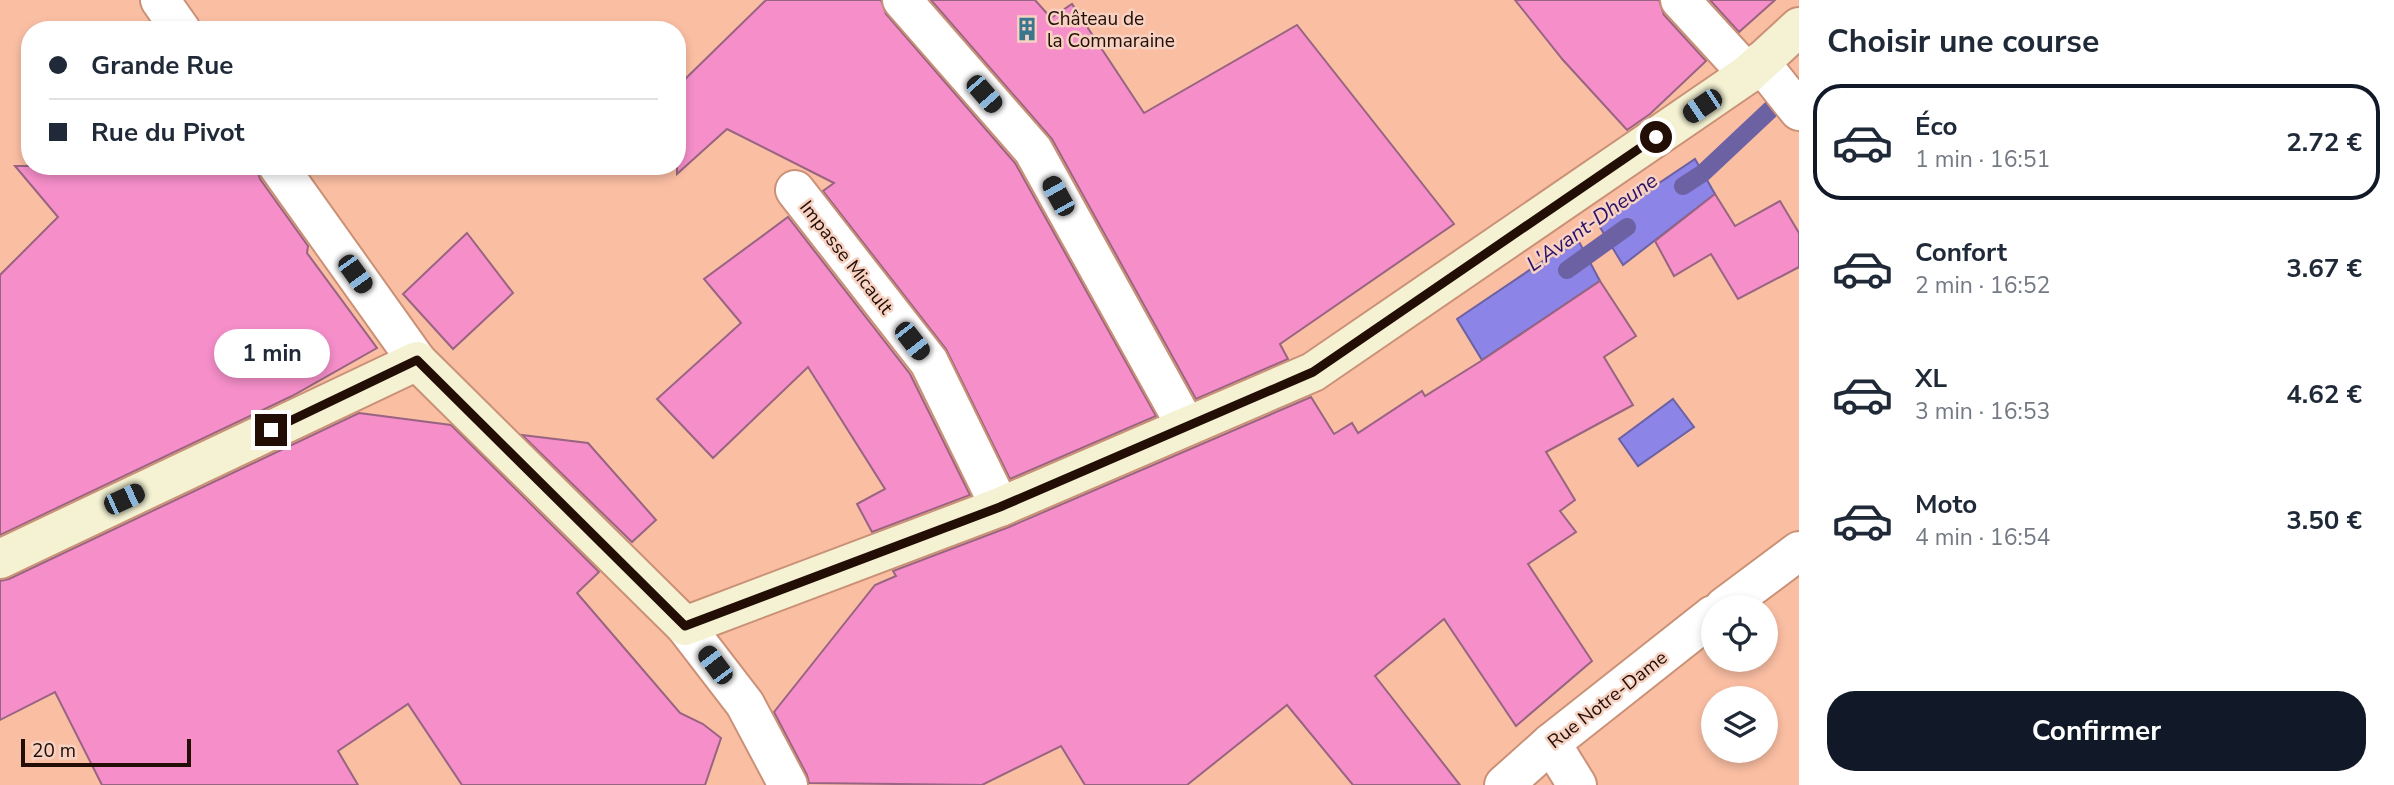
<!DOCTYPE html>
<html lang="fr">
<head>
<meta charset="utf-8">
<style>
  body { margin:0; font-family:"Nunito Sans",sans-serif; background:#f6f6f7; color:#1f2937; height:100vh; display:flex; flex-direction:column; font-size:26px; white-space:nowrap }
  * { box-sizing:border-box; margin:0 }
  p { font-size:23px; color:#747a83 }
  .icon { flex:none; width:38px; height:38px; fill:none; stroke:currentColor; stroke-width:2; stroke-linecap:round; stroke-linejoin:round }
  .map { position:relative; flex:1; overflow:hidden }
  .panel { display:flex; flex-direction:column; background:#fff; width:595px }
  .panel>* { flex:none }
  .top-card { position:absolute; left:21px; top:21px; width:665px; height:154px; border-radius:28px; box-shadow:0 4px 10px #0003; display:grid; align-content:center; height:154px; padding:0 28px; background:#fff }
  .buttons { position:absolute; left:1701px; top:595px; display:grid; gap:14px }
  .buttons a { display:grid; place-items:center; width:77px; height:77px; border-radius:50%; background:#fff; box-shadow:0 4px 10px #0003; font-size:35px }
  .scale { position:absolute; left:21px; bottom:18px; width:170px; box-sizing:border-box; padding-left:7px; border:4px solid #220e05; border-top:0; font-size:19px; line-height:24px; white-space:nowrap; color:#220e05; -webkit-text-stroke:5px #f7d2c2; paint-order:stroke }
  .end { position:absolute; width:32px; height:32px; margin:-16px; border:9px solid #220e05; background:#fff; box-shadow:0 0 0 4px #fff }
  .from { border-radius:50% }
  .bubble { position:absolute; height:49px; border-radius:24px; background:#fff; box-shadow:0 4px 10px #0003; font-size:23px; font-weight:700; line-height:49px; text-align:center }
  .car { position:absolute; width:21px; height:42px; margin:-21px -10px; border-radius:9px; box-shadow:0 0 5px 2px #0007; background:linear-gradient(#222 24%,#8ab4d8 0 40%,#222 0 76%,#8ab4d8 0 86%,#222 0) }
  .top-card b { display:flex; align-items:center; gap:24px; height:66px; font-size:26px }
  .top-card b+b { border-top:2px solid #e0e1e3 }
  .top-card i { width:18px; height:18px; background:#1f2937 }
  ul { padding:0; list-style:none }
  li { display:flex; align-items:center; gap:21px; height:116px; margin:0 14px 10px; padding:0 14px; border:4px solid transparent; border-radius:28px }
  li div { flex:1 }
  li b { display:block; font-size:26px }
  li em { font-style:normal; font-weight:700 }
  li.selected { border-color:#111827 }
  li>.icon { width:63px; height:63px; stroke-width:1.5 }
  h2 { padding:0 28px; font-size:32px; line-height:84px }
  .cta { display:flex; gap:14px; margin-top:auto; padding:14px 28px }
  .cta a { flex:1; height:80px; border-radius:28px; background:#111827; color:#fff; font-size:28px; font-weight:700; line-height:80px; text-align:center }
  main { display:flex; flex:1; min-height:0 }
  .map>svg:first-child { display:block }
  .water { fill:#8c84e6; stroke:#6c61a2; stroke-width:2 }
  .lines { fill:none; stroke-linecap:round; stroke-linejoin:round }
  .stream { stroke:#6c61a2; stroke-width:18 }
  .building { fill:#f58ec9; stroke:#986481; stroke-width:2 }
  .street-casing { stroke:#ca9177; stroke-width:42 }
  .secondary-casing { stroke:#ca9177; stroke-width:42 }
  .street { stroke:#fff; stroke-width:38 }
  .secondary { stroke:#f4f2d3; stroke-width:38 }
  .route { stroke:#220e05; stroke-width:9 }
  .labels { text-anchor:middle; stroke-width:5; stroke-linejoin:round; paint-order:stroke }
  .poi-label { font-size:19px; fill:#220e05; stroke:#f7d2c2; text-anchor:start }
  .street-label { font-size:19px; fill:#220e05; stroke:#f7d2c2 }
  .water-label { font-size:21px; font-style:italic; fill:#291169; stroke:#f7d2c2 }
</style>
</head>
<body>
<main>
<div class="map">
<svg width="1799" height="785" viewBox="0 0 1799 785">
  <rect width="100%" height="100%" fill="#fabea3"/>
  <g class="water">
    <path d="M1695,159L1715,194L1623,265L1598,224Z"/>
    <path d="M1577,238L1600,281L1482,360L1457,319Z"/>
    <path d="M1673,399L1694,427L1638,466L1619,439Z"/>
  </g>
  <g class="lines">
    <g class="stream">
      <path d="M1683,186L1703,173L1788,93"/>
      <path d="M1567,270L1627,227"/>
    </g>
  </g>
  <g class="building">
    <path d="M766,0H881L886,14L1015,163L1156,416L1010,479L946,349L823,191L834,183L727,129L677,174V87Z"/>
    <path d="M931,0H1035L1051,18L1072,4L1144,113L1297,25L1454,224L1280,344L1288,359L1196,399L1052,139Z"/>
    <path d="M1515,0H1659L1664,15L1706,61L1650,114L1627,130L1563,60Z"/>
    <path d="M1710,0H1775L1739,32Z"/>
    <path d="M15,166H256L260,179L308,246L307,253L377,348L292,396L0,535V275L58,217Z"/>
    <path d="M1715,194L1735,226L1780,201L1799,233V267L1738,299L1711,254L1674,276L1655,241Z"/>
    <path d="M788,217L910,374L970,495L872,532L857,504L885,489L808,367L713,458L657,399L741,323L704,279Z"/>
    <path d="M467,233L513,293L453,349L403,294Z"/>
    <path d="M1600,281L1636,336L1604,357L1633,405L1546,452L1575,500L1560,511L1576,532L1528,564L1592,661L1516,726L1444,619L1375,676L1460,785H1353L1287,705L1187,785H1085L1061,746L982,785L809,783L807,775L774,712L875,585L896,576L893,571L1009,527L1311,397L1334,434L1352,423L1358,433L1422,391L1425,396L1481,361Z"/>
    <path d="M359,413L451,425L599,572L577,593L680,713L703,724L721,738L705,785H462L408,704L338,751L358,785H102L55,692L0,720V581L9,579Z"/>
    <path d="M522,435L588,443L656,520L632,542Z"/>
  </g>
  <g class="lines">
    <g class="street-casing">
      <g id="street">
        <path d="M160,0L181,30"/>
        <path d="M902,0L1033,150L1186,426"/>
        <path d="M1680,0L1748,74"/>
        <path d="M1760,62L1799,111"/>
        <path d="M278,166L417,361"/>
        <path d="M795,190L929,362L1000,507"/>
        <path d="M1724,607L1799,551"/>
        <path d="M685,626L745,704L788,785"/>
        <path d="M1551,743L1577,785"/>
        <path d="M1504,785L1551,743L1713,615"/>
      </g>
    </g>
    <g class="secondary-casing">
      <path id="secondary" d="M0,559L417,361L685,626L1000,507L1313,372L1748,74L1799,27"/>
    </g>
    <use href="#street" class="street"/>
    <use href="#secondary" class="secondary"/>
  </g>
  <g class="lines">
    <path class="route" d="M271,430L417,360L685,626L1000,507L1313,372L1656,137"/>
  </g>
  <defs>
    <g id="building-bare" transform="scale(1.89)"><path d="M-4-6H4V6H1V3H-1V6H-4ZM-2.5-4.3h1.7v1.8h-1.7ZM.8-4.3h1.7v1.8H.8ZM-2.5-1h1.7V.8h-1.7ZM.8-1h1.7V.8H.8Z" fill="#3a768d" stroke="#f7d2c2" stroke-width="2.5" paint-order="stroke"/></g>
  </defs>
  <g fill-rule="evenodd">
    <use href="#building-bare" x="1027" y="29"/>
  </g>
  <g class="labels">
    <g class="poi-label">
      <text x="1047" y="25">Château de<tspan x="1047" dy="22">la Commaraine</tspan></text>
    </g>
    <g class="street-label">
      <text transform="translate(847 257) rotate(52)" y="7">Impasse Micault</text>
      <text transform="translate(1607 699) rotate(-38)" y="7">Rue Notre-Dame</text>
    </g>
    <g class="water-label">
      <text transform="translate(1592 222) rotate(-35)" y="7">L'Avant-Dheune</text>
    </g>
  </g>
</svg>
<div class="buttons">
<a><svg class="icon" aria-label="locate" viewBox="0 0 24 24"><circle cx="12" cy="12" r="6"/><path d="M12 2v4M12 18v4M2 12h4M18 12h4"/></svg></a>
<a><svg class="icon" aria-label="layers" viewBox="0 0 24 24"><path d="M12 4l9 5-9 5-9-5zM3 14l9 5 9-5"/></svg></a>
</div>
<div class="scale">20 m</div>
<i class="end from" style="left:1656px;top:137px"></i>
<i class="end" style="left:271px;top:430px"></i>
<div class="bubble" style="left:214px;top:329px;width:116px">1 min</div>
<i class="car" style="left:984px;top:94px;rotate:139deg"></i>
<i class="car" style="left:1702px;top:106px;rotate:236deg"></i>
<i class="car" style="left:1058px;top:196px;rotate:331deg"></i>
<i class="car" style="left:355px;top:274px;rotate:144deg"></i>
<i class="car" style="left:912px;top:341px;rotate:142deg"></i>
<i class="car" style="left:124px;top:499px;rotate:65deg"></i>
<i class="car" style="left:715px;top:665px;rotate:323deg"></i>
<div class="top-card">
<b><i class="from"></i>Grande Rue</b>
<b><i></i>Rue du Pivot</b>
</div>
</div>
<section class="panel">
<h2>Choisir une course</h2>
<ul>
<li class="selected"><svg class="icon" aria-label="car" viewBox="0 0 24 24"><path d="M5 17H2v-5l4-1 3-4h7l3 4 3 1v5h-3M9 17h6M6 11h13"/><circle cx="7" cy="17" r="2"/><circle cx="17" cy="17" r="2"/></svg><div><b>Éco</b><p>1 min · 16:51</p></div><em>2.72 €</em></li>
<li><svg class="icon" aria-label="car" viewBox="0 0 24 24"><path d="M5 17H2v-5l4-1 3-4h7l3 4 3 1v5h-3M9 17h6M6 11h13"/><circle cx="7" cy="17" r="2"/><circle cx="17" cy="17" r="2"/></svg><div><b>Confort</b><p>2 min · 16:52</p></div><em>3.67 €</em></li>
<li><svg class="icon" aria-label="car" viewBox="0 0 24 24"><path d="M5 17H2v-5l4-1 3-4h7l3 4 3 1v5h-3M9 17h6M6 11h13"/><circle cx="7" cy="17" r="2"/><circle cx="17" cy="17" r="2"/></svg><div><b>XL</b><p>3 min · 16:53</p></div><em>4.62 €</em></li>
<li><svg class="icon" aria-label="car" viewBox="0 0 24 24"><path d="M5 17H2v-5l4-1 3-4h7l3 4 3 1v5h-3M9 17h6M6 11h13"/><circle cx="7" cy="17" r="2"/><circle cx="17" cy="17" r="2"/></svg><div><b>Moto</b><p>4 min · 16:54</p></div><em>3.50 €</em></li>
</ul>
<div class="cta"><a>Confirmer</a></div>
</section>
</main>
</body>
</html>
